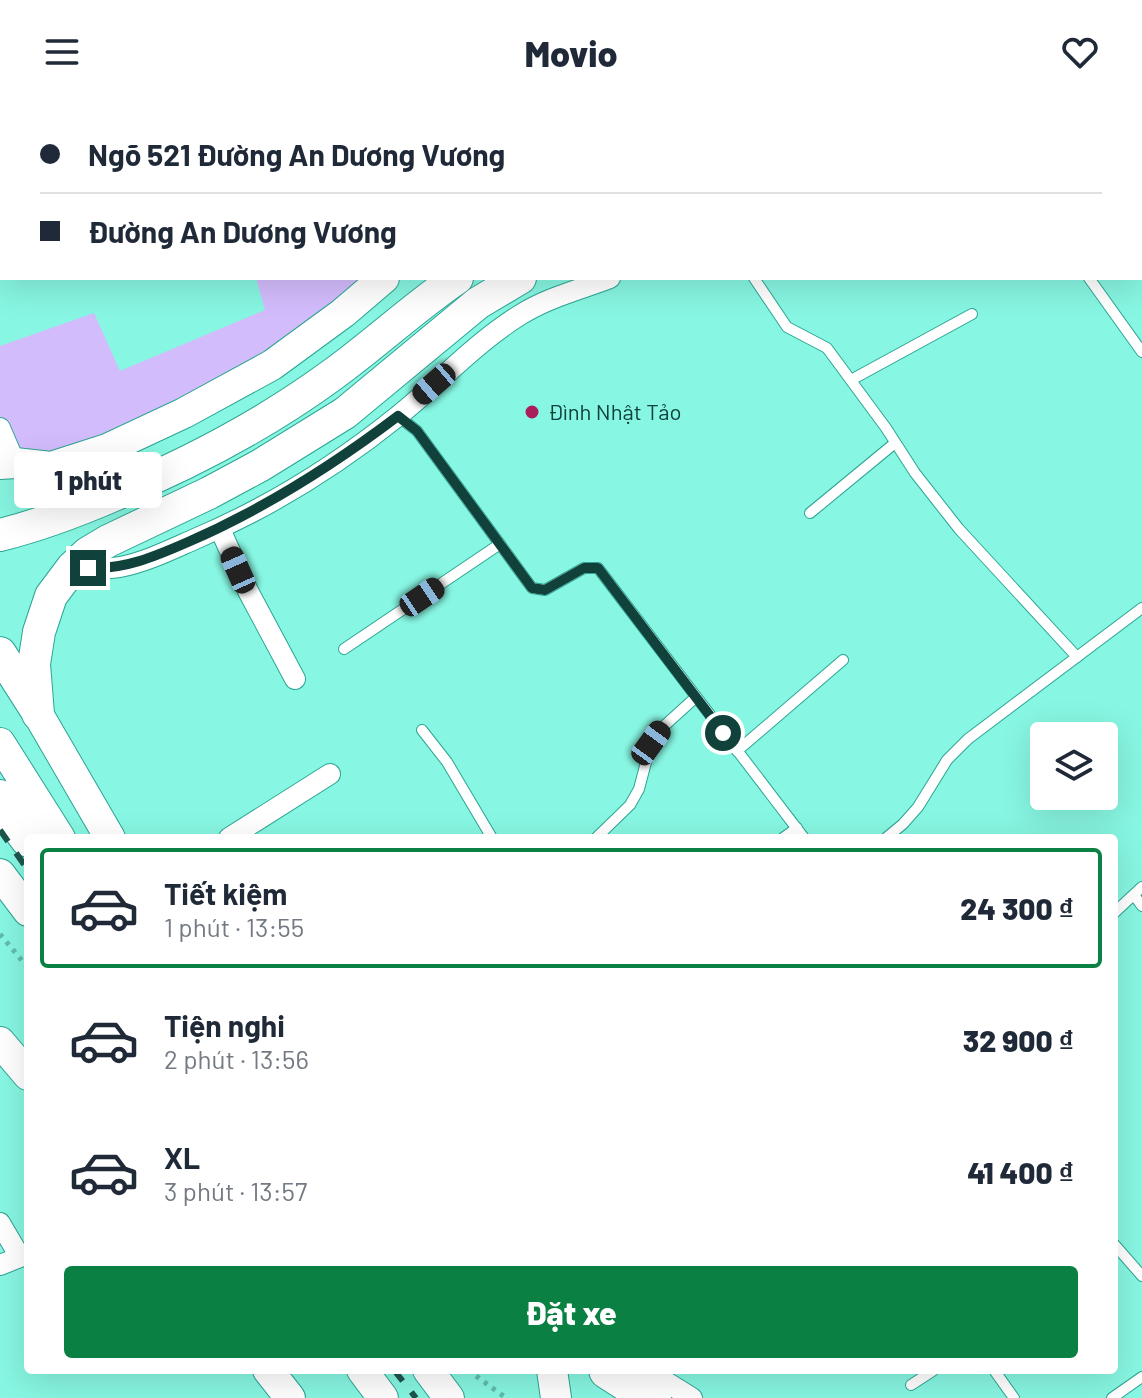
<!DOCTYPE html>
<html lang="vi">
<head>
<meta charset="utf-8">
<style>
  body { margin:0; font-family:Barlow,sans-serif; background:#f2f2f3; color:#1f2937; height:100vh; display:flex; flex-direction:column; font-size:30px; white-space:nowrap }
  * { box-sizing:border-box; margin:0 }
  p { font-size:26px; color:#747a83 }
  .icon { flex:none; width:44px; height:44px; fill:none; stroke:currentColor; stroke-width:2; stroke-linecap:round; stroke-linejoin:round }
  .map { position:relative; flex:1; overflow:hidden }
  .sheet { position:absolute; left:24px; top:730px; width:1094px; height:540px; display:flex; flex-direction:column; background:#fff; border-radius:8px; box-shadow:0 8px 32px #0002 }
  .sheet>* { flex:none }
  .hud { position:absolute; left:0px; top:0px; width:1142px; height:176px; box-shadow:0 8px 32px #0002; display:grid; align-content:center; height:176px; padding:0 40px; background:#fff }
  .controls { position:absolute; left:1030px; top:618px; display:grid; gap:16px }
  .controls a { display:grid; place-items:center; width:88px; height:88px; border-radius:8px; background:#fff; box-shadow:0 8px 32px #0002; font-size:40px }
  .end { position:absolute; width:36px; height:36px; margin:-18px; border:10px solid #10413a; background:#fff; box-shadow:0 0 0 4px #fff }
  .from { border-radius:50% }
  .bubble { position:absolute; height:56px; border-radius:8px; background:#fff; box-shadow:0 8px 32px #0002; font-size:26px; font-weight:800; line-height:56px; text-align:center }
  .car { position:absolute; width:24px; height:48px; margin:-24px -12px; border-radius:10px; box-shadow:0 0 6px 2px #0007; background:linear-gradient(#222 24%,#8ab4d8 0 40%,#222 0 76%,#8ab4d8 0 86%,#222 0) }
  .hud b { display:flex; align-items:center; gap:28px; height:76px; font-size:30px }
  .hud b+b { border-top:2px solid #e0e1e3 }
  .hud i { width:20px; height:20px; background:#1f2937 }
  ul { padding:14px 0 0; list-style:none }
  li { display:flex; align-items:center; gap:24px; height:120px; margin:0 16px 12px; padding:0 24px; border:4px solid transparent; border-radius:8px }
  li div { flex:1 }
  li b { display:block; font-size:30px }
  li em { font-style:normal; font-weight:800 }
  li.selected { border-color:#0b8043 }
  li>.icon { width:72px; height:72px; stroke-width:1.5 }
  .cta { display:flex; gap:16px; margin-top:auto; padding:16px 40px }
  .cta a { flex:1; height:92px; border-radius:8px; background:#0b8043; color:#fff; font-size:32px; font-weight:800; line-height:92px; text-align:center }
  header { display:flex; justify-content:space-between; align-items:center; height:104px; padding:0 40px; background:#fff; font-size:36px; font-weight:800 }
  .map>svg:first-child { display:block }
  .green { fill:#d3bcfc }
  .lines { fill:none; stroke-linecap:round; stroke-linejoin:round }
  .lane-casing { stroke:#2ca593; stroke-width:12 }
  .street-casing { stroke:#2ca593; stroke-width:22 }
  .secondary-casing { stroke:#2ca593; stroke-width:32 }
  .primary-casing { stroke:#2ca593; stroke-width:34 }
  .highway-casing { stroke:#2ca593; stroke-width:40 }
  .path { stroke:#61bcad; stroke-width:5; stroke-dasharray:4 6; stroke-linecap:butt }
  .lane { stroke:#fff; stroke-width:10 }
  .street { stroke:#fff; stroke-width:20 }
  .secondary { stroke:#fff; stroke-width:30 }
  .primary { stroke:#fff; stroke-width:32 }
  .highway { stroke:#fff; stroke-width:38 }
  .rail { stroke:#1d554d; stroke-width:6; stroke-dasharray:14 14; stroke-linecap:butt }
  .route { stroke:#10413a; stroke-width:10 }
  .poi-dot { fill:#aa1c5a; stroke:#87f6e2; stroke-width:3 }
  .labels { text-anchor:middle; stroke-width:8; stroke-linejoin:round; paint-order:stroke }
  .poi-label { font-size:22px; fill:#10413a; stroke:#87f6e2; text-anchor:start }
</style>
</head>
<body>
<header><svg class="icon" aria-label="menu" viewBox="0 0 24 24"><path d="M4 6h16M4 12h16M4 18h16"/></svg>Movio<svg class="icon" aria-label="heart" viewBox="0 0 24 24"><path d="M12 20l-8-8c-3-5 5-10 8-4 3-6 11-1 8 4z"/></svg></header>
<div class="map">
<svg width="1142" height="1294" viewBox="0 0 1142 1294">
  <rect width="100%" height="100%" fill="#87f6e2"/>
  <g class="green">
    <path d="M419,0H696L693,2H417Z"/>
    <path d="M256,174H384L184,309L15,359L0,324V242L94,209L120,267L265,206Z"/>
  </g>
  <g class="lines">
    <g class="lane-casing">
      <g id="lane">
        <path d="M754,174L787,223L827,244L886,324L915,369L959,425L1077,553"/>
        <path d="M1089,174L1142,248"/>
        <path d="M851,276L972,210"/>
        <path d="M398,312L417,327L532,484L545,486L584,464H598L804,734"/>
        <path d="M810,409L895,339"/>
        <path d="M344,545L500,440"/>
        <path d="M422,626L447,658L492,734"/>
        <path d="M737,647L843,556"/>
        <path d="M596,734L630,701L639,685L651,639L663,623L696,593"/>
        <path d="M783,734L797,724"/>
        <path d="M886,734L903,720L918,703L947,656L968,635L1142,504"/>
        <path d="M1134,791L1142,802"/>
        <path d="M1114,809L1142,783"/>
        <path d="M1114,1140L1142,1172"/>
        <path d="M994,1266L1014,1294"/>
        <path d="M911,1281L934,1266"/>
        <path d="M1112,1294L1142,1273"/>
      </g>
    </g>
    <g class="street-casing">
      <g id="street">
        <path d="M949,2L953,0"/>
        <path d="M0,324L15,359"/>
        <path d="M220,425L248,487L295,575"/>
        <path d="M72,464C88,464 104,466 120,463C146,458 170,446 195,435C268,404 336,362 398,312C439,279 475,239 520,211C549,193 579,186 610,174"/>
        <path d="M229,734L330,670"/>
        <path d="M0,1119L20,1153L0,1161"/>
        <path d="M647,1266L692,1294"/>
      </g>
    </g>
    <g class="secondary-casing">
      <g id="secondary">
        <path d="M691,2L694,0"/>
        <path d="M0,360L15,359L51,363L107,345L184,309L272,261L343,209L384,174"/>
        <path d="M38,610L110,734"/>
        <path d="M0,639L60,734"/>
        <path d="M0,770L28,807"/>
        <path d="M0,938L28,971"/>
        <path d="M268,1266L290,1294"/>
        <path d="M362,1266L383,1294"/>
        <path d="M428,1266L449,1294"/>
        <path d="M552,1266L556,1294"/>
      </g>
    </g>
    <g class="primary-casing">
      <g id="primary">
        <path d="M796,2L800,0"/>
        <path d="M871,2L875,0"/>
        <path d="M0,431C40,421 77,407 114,391C191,359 265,320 332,271C375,240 413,204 457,174"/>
        <path d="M0,549L35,604"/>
        <path d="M38,610L34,560L39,528L51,492L72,464L88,449L108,437L209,389L261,361L345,309L478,199L520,174"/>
      </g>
    </g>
    <g class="highway-casing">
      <g id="highway">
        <path d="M0,695L29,734"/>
        <path d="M608,1266L652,1294"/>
      </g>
    </g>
    <g class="path">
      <path d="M0,830L28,864"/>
      <path d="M468,1266L506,1294"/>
    </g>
    <use href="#lane" class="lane"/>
    <use href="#street" class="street"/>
    <use href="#secondary" class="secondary"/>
    <use href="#primary" class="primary"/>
    <use href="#highway" class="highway"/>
    <g class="rail">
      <path d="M0,726L28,766"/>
      <path d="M394,1266L416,1294"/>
    </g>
  </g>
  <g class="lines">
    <path class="route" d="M88,464C124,466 156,452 188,438C264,405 332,362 398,312L417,327L532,484L545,486L584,464H598L723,629"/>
  </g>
  <circle class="poi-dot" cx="532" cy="308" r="8"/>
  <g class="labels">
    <g class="poi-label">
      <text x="548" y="316">Đình Nhật Tảo</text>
    </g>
  </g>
</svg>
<div class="controls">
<a><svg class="icon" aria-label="layers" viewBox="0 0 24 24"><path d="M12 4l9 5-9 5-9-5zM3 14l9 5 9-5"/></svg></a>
</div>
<i class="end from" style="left:723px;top:629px"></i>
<i class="end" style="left:88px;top:464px"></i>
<div class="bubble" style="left:14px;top:348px;width:148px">1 phút</div>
<i class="car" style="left:434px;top:280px;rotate:229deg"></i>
<i class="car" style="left:238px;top:466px;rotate:336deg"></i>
<i class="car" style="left:422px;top:493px;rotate:56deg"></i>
<i class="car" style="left:651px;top:639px;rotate:36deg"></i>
<div class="hud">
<b><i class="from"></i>Ngõ 521 Đường An Dương Vương</b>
<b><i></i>Đường An Dương Vương</b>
</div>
<section class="sheet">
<ul>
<li class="selected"><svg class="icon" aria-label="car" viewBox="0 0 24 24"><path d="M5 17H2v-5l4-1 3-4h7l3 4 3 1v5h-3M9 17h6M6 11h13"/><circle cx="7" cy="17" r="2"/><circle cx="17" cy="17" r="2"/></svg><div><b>Tiết kiệm</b><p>1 phút · 13:55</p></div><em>24 300 ₫</em></li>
<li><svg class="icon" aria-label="car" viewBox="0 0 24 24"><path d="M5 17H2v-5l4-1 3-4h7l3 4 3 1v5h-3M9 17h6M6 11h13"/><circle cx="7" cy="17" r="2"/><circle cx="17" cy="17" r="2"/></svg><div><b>Tiện nghi</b><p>2 phút · 13:56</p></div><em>32 900 ₫</em></li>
<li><svg class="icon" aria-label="car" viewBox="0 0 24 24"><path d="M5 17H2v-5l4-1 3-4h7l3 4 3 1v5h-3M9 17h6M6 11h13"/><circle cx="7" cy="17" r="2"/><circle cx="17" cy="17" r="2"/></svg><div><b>XL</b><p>3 phút · 13:57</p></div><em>41 400 ₫</em></li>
</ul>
<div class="cta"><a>Đặt xe</a></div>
</section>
</div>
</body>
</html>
